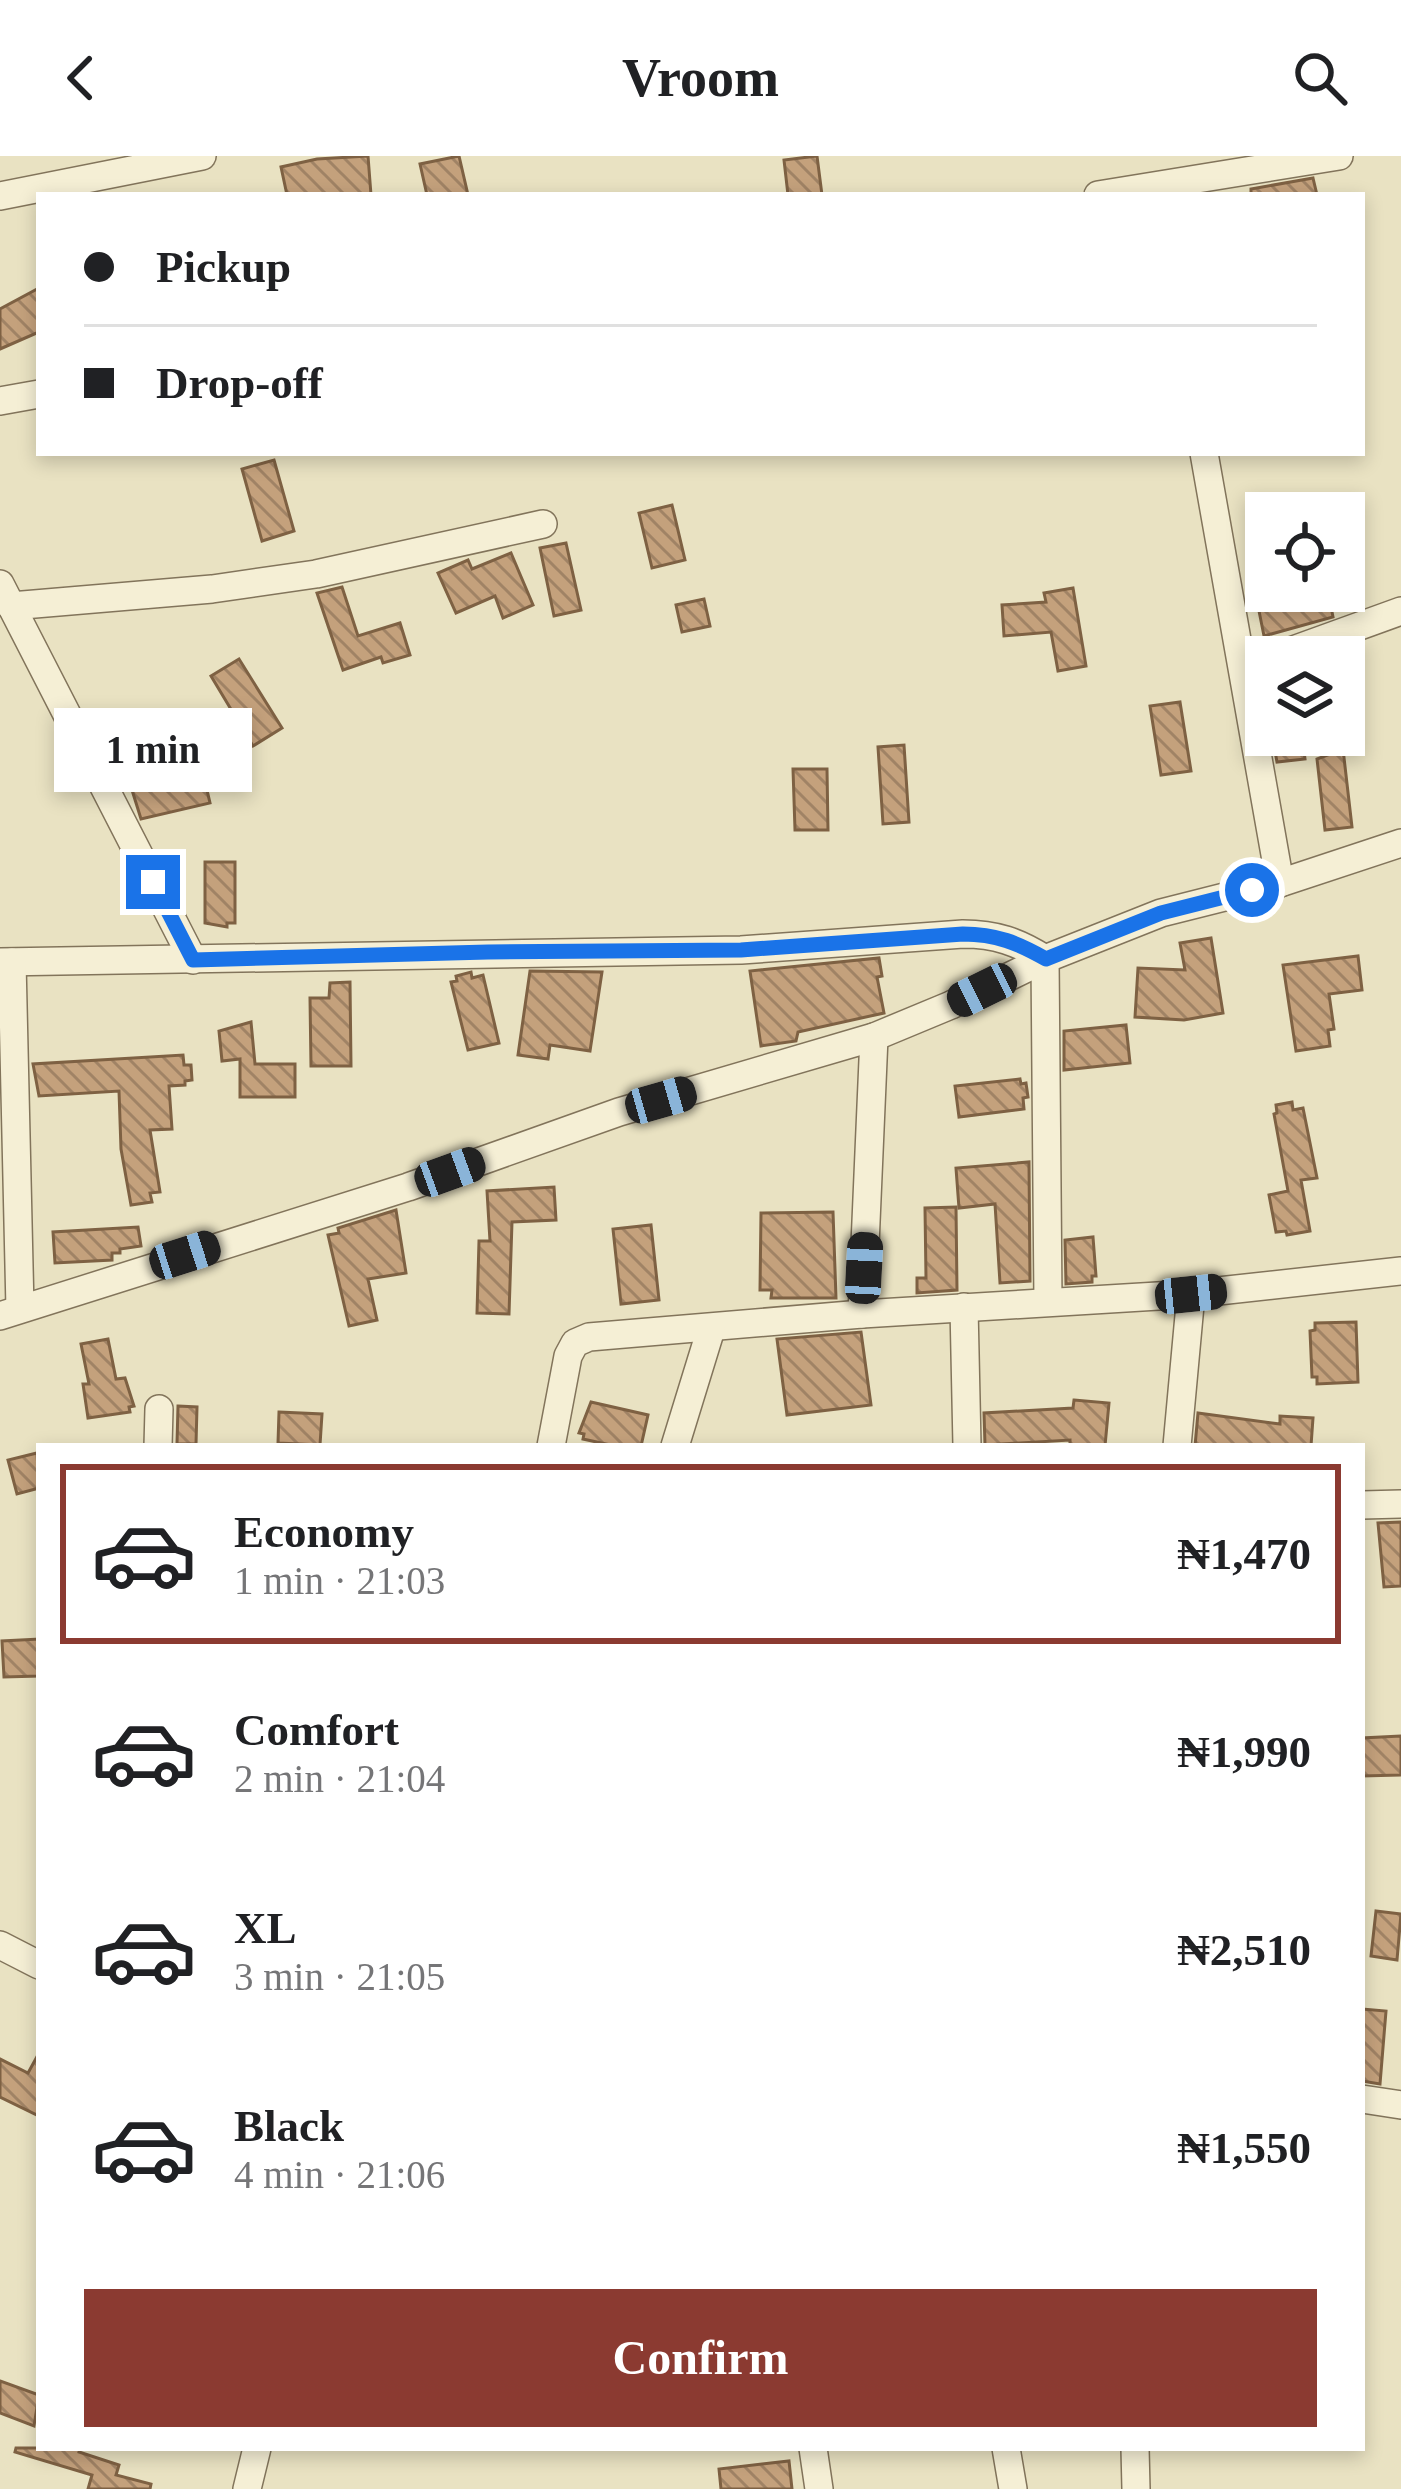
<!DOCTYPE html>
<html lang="en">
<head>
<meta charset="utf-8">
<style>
  body { margin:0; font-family:Georgia,serif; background:#f6f6f6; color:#202124; height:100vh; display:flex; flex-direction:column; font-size:45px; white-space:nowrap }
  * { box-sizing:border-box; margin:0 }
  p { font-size:39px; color:#757577 }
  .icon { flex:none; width:66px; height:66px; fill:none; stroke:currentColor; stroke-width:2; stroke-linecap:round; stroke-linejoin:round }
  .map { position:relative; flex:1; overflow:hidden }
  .panel { position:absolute; left:36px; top:1287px; width:1329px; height:1008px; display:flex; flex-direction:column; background:#fff; border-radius:0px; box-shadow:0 6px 18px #0003 }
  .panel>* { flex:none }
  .top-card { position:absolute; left:36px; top:36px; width:1329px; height:264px; border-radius:0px; box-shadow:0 6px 18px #0003; display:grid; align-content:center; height:264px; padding:0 48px; background:#fff }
  .tools { position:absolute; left:1245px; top:336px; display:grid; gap:24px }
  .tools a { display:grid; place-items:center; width:120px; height:120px; border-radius:0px; background:#fff; box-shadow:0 6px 18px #0003; font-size:60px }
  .end { position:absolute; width:54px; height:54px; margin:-27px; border:15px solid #1a73e8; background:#fff; box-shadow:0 0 0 6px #fff }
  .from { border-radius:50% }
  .bubble { position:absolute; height:84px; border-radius:0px; background:#fff; box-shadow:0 6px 18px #0003; font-size:39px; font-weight:800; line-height:84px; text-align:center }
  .car { position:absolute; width:36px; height:72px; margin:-36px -18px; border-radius:15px; box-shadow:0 0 9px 3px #0007; background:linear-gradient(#222 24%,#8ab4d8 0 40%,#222 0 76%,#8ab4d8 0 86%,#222 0) }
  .top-card b { display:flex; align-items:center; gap:42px; height:114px; font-size:45px }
  .top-card b+b { border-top:3px solid #e0e0e0 }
  .top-card i { width:30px; height:30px; background:#202124 }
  ul { padding:21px 0 0; list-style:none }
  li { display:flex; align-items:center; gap:36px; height:180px; margin:0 24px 18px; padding:0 24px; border:6px solid transparent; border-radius:0px }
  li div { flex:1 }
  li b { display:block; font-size:45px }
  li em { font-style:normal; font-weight:800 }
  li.current { border-color:#8b3a31 }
  li>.icon { width:108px; height:108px; stroke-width:1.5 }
  .button { display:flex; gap:24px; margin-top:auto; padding:24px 48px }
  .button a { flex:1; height:138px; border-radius:0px; background:#8b3a31; color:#fff; font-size:48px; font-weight:800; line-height:138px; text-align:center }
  header { display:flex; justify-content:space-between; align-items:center; height:156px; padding:0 48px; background:#fff; font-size:54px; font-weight:800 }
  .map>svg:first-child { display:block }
  .building { fill:url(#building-back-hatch); stroke:#7e6143; stroke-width:3 }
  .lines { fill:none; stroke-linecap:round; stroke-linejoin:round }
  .minor-casing { stroke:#82745b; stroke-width:30 }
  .minor { stroke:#f5efd5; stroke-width:27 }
  .route { stroke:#1a73e8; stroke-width:15 }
</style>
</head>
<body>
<header><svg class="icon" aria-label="back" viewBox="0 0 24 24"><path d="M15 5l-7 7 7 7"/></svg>Vroom<svg class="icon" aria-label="search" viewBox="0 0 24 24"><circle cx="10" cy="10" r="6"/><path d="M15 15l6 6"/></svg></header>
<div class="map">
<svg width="1401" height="2333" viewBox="0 0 1401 2333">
  <defs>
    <pattern id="building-back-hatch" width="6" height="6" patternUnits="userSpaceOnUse" patternTransform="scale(3)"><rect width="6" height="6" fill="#c4a17c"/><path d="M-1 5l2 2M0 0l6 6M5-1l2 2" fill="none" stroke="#a08365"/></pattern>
  </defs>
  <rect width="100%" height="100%" fill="#e9e2c2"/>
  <g class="building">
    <path d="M368,0L371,39H287L281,11L317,3Z"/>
    <path d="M459,0L468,39H427L420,8Z"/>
    <path d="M817,0L822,39H788L784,4Z"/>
    <path d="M1313,22L1317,39H1251V33Z"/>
    <path d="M39,132V176L0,193V153Z"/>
    <path d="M274,304L294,375L262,385L242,313Z"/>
    <path d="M672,349L685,404L652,412L639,357Z"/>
    <path d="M566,387L581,454L554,460L540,392Z"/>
    <path d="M511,397L533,449L503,462L495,440L456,457L438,417L468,404L472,413Z"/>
    <path d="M342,431L358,480L400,467L410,499L383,507L381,501L343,514L317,437Z"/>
    <path d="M1073,432L1086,510L1058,515L1051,476L1004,480L1002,449L1046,446L1044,437Z"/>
    <path d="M1329,441L1333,461L1264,480L1259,455Z"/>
    <path d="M704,443L710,470L682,476L676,449Z"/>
    <path d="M239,503L282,572L253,590L211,520Z"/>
    <path d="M1180,546L1191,615L1161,619L1150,550Z"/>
    <path d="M1272,579H1302L1305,603L1277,606Z"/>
    <path d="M904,589L909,666L883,668L878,591Z"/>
    <path d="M1343,593L1352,671L1325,674L1317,603Z"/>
    <path d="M793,613H827L828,674H795Z"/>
    <path d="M203,617L210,647L141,663L132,634Z"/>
    <path d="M205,706H235V767H227V771L205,767Z"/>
    <path d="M1211,782L1223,857L1184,864L1135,861L1138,812L1185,814L1180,787Z"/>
    <path d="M1358,800L1362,834L1329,838L1334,873L1328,874L1330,890L1296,895L1283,809Z"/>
    <path d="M879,802L882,820L877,821L884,857L798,876L796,885L761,890L750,815Z"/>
    <path d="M530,815L602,816L590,895L550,889L548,903L518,899Z"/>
    <path d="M471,816L472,822L483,819L499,887L468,894L451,826L457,825L456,820Z"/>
    <path d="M350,826L351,910H311L310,842H329L330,827Z"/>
    <path d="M251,866L255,908H295V941H240V903L222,905L219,875Z"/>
    <path d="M1126,869L1130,907L1064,914V875Z"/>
    <path d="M183,899L184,909H191L192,924L185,925V929L169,930L172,973L150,974L160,1036L150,1037L152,1046L131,1049L121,993L119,935L39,940L33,908Z"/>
    <path d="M1020,923L1021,928L1026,927L1028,941L1023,942L1024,953L959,961L955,930Z"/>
    <path d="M1292,946L1293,954L1303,952L1317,1022L1301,1024L1310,1075L1287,1079L1286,1075L1276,1076L1269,1039L1288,1035L1274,958L1277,957L1276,949Z"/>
    <path d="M1029,1006L1030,1125L1000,1127L995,1048L959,1052L956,1012Z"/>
    <path d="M554,1031L556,1064L512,1066L509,1158L477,1157L479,1085H490L487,1035Z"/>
    <path d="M956,1051L957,1134L917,1137V1122H926L925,1052Z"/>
    <path d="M396,1054L406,1117L368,1123L377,1164L349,1170L328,1079L339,1077L338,1072Z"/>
    <path d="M833,1056L836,1142H771L772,1134H760L761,1057Z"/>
    <path d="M651,1069L659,1144L621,1148L613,1073Z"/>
    <path d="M138,1071L141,1090L120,1093V1097H112V1104L55,1107L53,1076Z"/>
    <path d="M1093,1081L1096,1120H1092V1126L1066,1128L1065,1084Z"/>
    <path d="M1356,1166L1358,1226L1317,1228V1221H1312L1310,1175L1315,1174V1167Z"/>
    <path d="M861,1176L871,1249L787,1259L777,1183Z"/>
    <path d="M108,1183L116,1223L125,1222L134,1250L129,1251L130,1256L88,1262L83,1228H89L81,1188Z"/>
    <path d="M1074,1244L1109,1247L1105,1290H1070V1284L985,1289L984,1257L1073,1252Z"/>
    <path d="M591,1246L648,1259L641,1290H615L583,1283L584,1278L579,1277Z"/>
    <path d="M178,1250L197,1251L196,1288H177Z"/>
    <path d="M279,1256L322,1258L320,1289L278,1287Z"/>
    <path d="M1198,1257L1280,1268V1260L1313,1262L1311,1290H1195Z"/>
    <path d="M37,1297L39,1332L17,1338L8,1304Z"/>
    <path d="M1401,1366V1430L1384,1431L1378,1367Z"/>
    <path d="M39,1483V1520L4,1521L2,1485Z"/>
    <path d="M1401,1580V1619L1362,1620V1582Z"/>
    <path d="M1376,1755L1401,1758L1397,1804L1371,1800Z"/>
    <path d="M1362,1853L1386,1855L1380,1928L1362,1925Z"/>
    <path d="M39,1897V1960L0,1941V1903L28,1917Z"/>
    <path d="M0,2225L39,2239L34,2270L0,2257Z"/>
    <path d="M16,2292H80L79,2296L119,2309L116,2319L151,2328L150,2333H88L92,2319L15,2296Z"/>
    <path d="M789,2305L792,2333H721L719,2313Z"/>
  </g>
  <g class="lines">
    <g class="minor-casing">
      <g id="minor">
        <path d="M1098,39L1339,0"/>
        <path d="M0,40L202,0"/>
        <path d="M0,245L39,238"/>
        <path d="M1204,297L1280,727"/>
        <path d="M0,428L193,804"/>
        <path d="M11,450L212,433L316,418L543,368"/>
        <path d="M1274,501L1401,455"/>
        <path d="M0,806L741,794L963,778C996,778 1018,786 1045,803L1048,1146"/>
        <path d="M12,806L20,1153"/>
        <path d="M964,1151L967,1290"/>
        <path d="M862,1158L874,881"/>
        <path d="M0,1160L408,1031L619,956L874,881L951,849L1045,803L1161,757L1280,727L1401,687"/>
        <path d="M158,1290L159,1253"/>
        <path d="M551,1290L568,1200L575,1187L589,1181L862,1158L1191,1138L1401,1115"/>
        <path d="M675,1290L711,1173"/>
        <path d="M1177,1290L1191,1138"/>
        <path d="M1362,1349L1401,1348"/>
        <path d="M0,1789L39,1809"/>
        <path d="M1362,1943L1401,1949"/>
        <path d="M813,2292L819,2333"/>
        <path d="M1006,2292L1013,2333"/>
        <path d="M1135,2292L1136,2333"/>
        <path d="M247,2333L257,2292"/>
      </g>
    </g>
    <use href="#minor" class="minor"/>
  </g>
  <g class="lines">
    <path class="route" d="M153,726L193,804L488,796L741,794L963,778C996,778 1018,787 1046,803L1161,757L1252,734"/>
  </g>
</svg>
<div class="tools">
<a><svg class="icon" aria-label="locate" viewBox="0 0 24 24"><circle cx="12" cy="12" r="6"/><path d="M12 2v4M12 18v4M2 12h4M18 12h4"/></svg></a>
<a><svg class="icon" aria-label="layers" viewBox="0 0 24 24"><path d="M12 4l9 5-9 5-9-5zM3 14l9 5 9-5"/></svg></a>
</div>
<i class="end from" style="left:1252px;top:734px"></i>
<i class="end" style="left:153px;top:726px"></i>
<div class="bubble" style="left:54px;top:552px;width:198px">1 min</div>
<i class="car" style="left:982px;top:834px;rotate:244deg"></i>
<i class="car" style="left:661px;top:944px;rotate:74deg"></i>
<i class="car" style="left:450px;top:1016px;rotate:70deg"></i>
<i class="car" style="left:185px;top:1099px;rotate:72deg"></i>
<i class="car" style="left:864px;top:1112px;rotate:3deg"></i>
<i class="car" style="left:1191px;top:1138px;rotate:84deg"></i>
<div class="top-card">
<b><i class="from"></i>Pickup</b>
<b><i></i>Drop-off</b>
</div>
<section class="panel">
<ul>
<li class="current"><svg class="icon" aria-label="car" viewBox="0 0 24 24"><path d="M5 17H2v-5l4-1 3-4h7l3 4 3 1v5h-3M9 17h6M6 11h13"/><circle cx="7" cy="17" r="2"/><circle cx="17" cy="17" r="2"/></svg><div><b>Economy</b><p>1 min · 21:03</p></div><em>₦1,470</em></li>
<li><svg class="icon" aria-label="car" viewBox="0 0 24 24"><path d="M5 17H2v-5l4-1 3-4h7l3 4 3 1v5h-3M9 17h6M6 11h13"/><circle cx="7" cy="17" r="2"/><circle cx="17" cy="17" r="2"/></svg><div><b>Comfort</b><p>2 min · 21:04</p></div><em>₦1,990</em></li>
<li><svg class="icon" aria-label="car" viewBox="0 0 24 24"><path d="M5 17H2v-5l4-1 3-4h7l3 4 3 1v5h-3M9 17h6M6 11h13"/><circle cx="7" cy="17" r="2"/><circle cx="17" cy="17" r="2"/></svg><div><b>XL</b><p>3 min · 21:05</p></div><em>₦2,510</em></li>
<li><svg class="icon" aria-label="car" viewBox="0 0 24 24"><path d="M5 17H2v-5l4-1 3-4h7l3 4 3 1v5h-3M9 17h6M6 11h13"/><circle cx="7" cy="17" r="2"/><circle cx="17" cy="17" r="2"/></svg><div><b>Black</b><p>4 min · 21:06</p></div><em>₦1,550</em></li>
</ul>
<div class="button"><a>Confirm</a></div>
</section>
</div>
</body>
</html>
